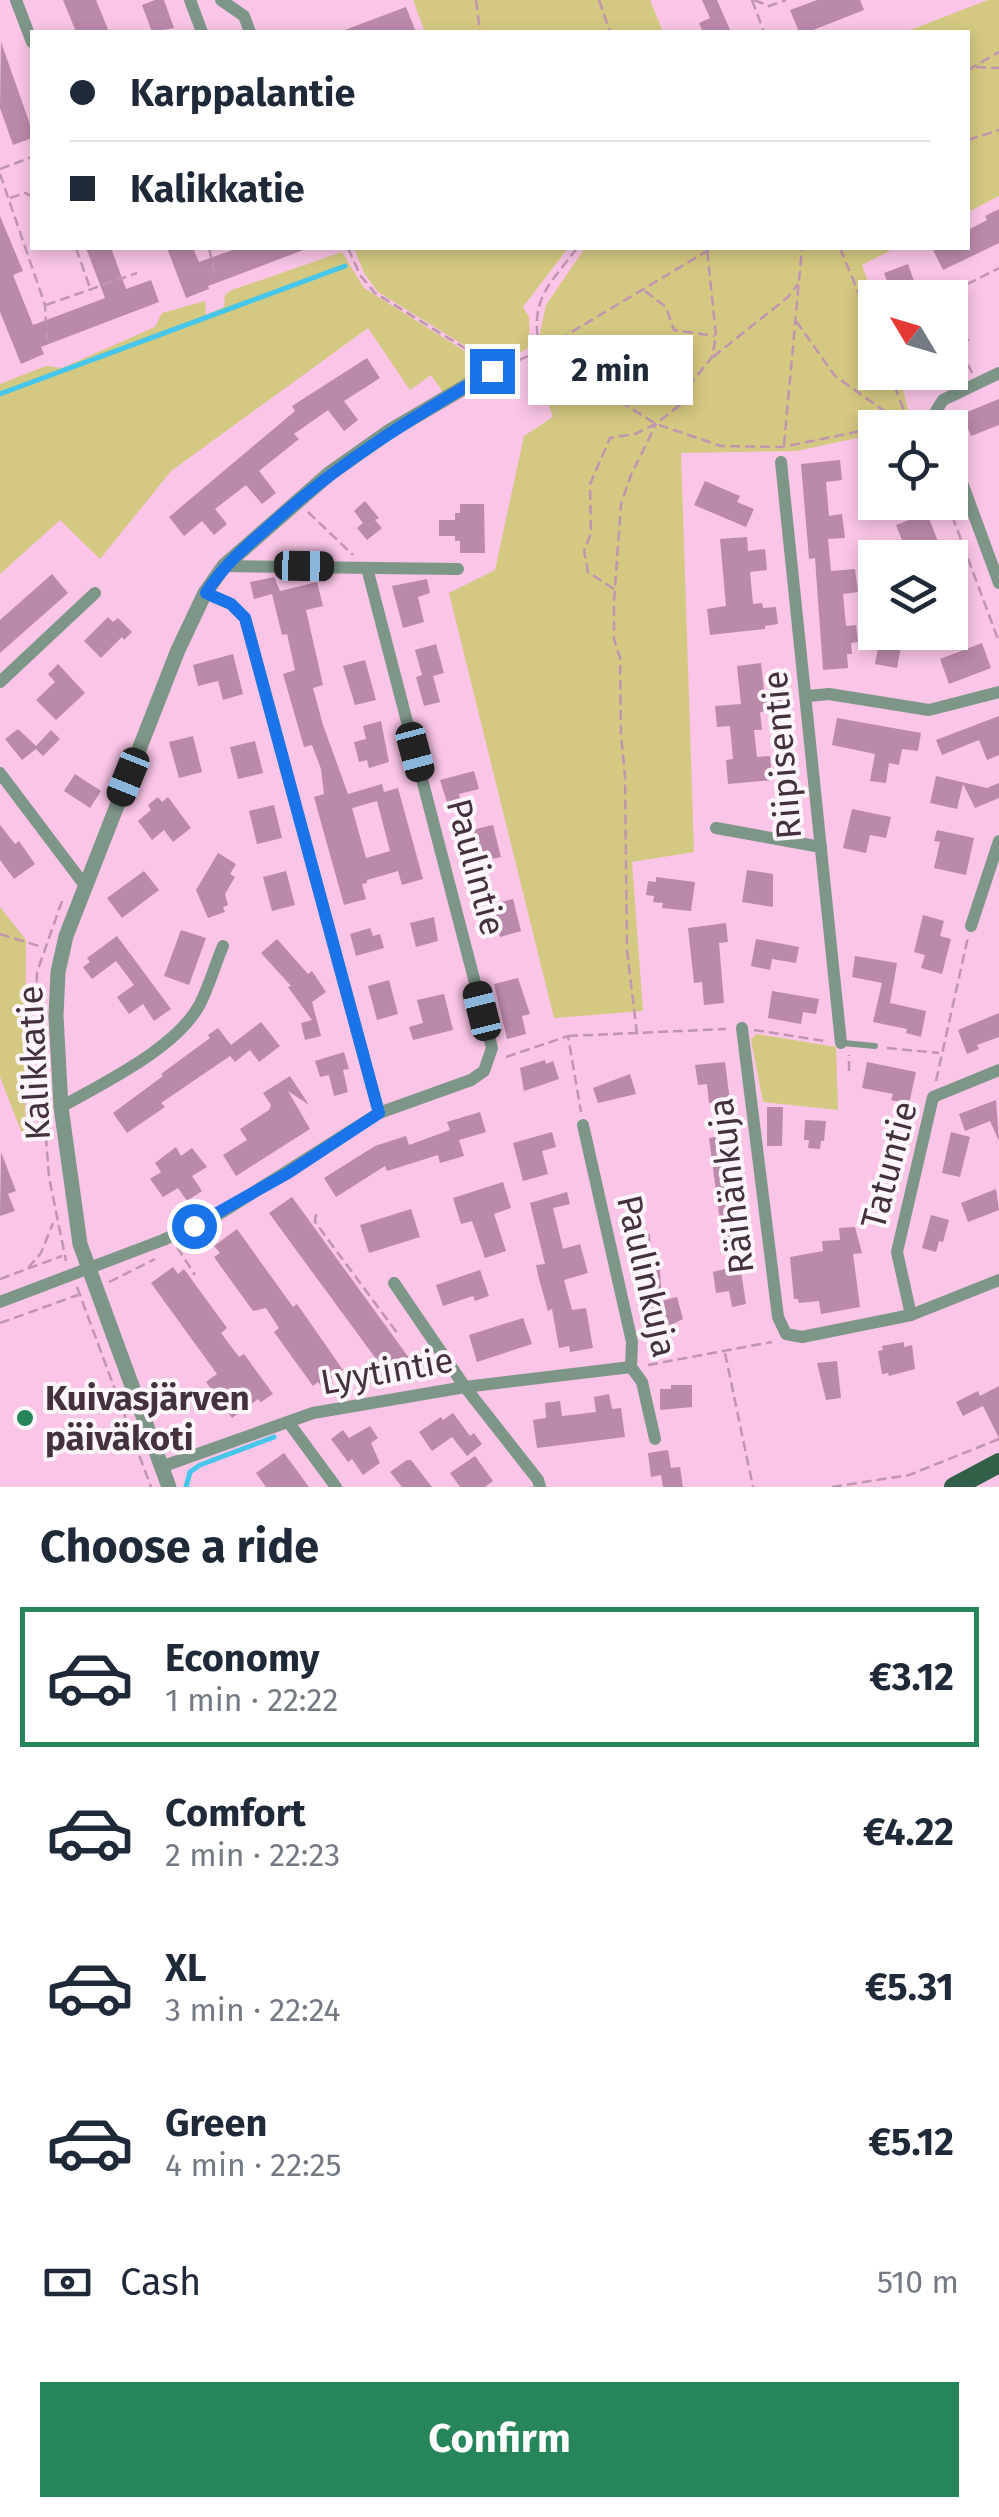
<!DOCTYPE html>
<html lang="en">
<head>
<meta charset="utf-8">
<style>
  body { margin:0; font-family:"Fira Sans",sans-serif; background:#f2f2f3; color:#1f2937; height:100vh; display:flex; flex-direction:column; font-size:38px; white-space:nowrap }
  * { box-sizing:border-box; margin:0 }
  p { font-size:32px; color:#747a83 }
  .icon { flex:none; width:55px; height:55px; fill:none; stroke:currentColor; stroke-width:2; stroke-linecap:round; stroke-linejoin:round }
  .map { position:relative; height:1487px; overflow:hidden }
  .sheet { display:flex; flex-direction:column; background:#fff; flex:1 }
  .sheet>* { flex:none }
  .hud { position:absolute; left:30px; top:30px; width:940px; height:220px; border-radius:0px; box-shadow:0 5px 15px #0003; display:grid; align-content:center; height:220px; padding:0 40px; background:#fff }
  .needle { width:65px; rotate:308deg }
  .tools { position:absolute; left:858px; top:280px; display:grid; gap:20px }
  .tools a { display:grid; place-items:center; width:110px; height:110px; border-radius:0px; background:#fff; box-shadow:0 5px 15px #0003; font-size:50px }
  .end { position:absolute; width:45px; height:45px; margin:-22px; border:12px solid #1a73e8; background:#fff; box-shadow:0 0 0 5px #fff }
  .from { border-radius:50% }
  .bubble { position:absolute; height:70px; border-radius:0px; background:#fff; box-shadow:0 5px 15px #0003; font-size:32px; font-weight:700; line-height:70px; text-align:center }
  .car { position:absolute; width:30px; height:60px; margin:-30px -15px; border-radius:12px; box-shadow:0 0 8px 2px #0007; background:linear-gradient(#222 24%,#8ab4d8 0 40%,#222 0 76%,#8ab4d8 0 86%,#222 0) }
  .hud b { display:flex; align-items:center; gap:35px; height:95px; font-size:38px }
  .hud b+b { border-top:2px solid #e0e1e3 }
  .hud i { width:25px; height:25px; background:#1f2937 }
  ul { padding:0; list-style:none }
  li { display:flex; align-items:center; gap:30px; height:140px; margin:0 20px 15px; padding:0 20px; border:5px solid transparent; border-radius:0px }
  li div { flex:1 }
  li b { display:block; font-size:38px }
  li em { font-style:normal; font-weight:700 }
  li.on { border-color:#27855c }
  li>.icon { width:90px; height:90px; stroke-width:1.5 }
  h2 { padding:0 40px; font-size:45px; line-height:120px }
  .pay { display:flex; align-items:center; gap:25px; height:110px; padding:0 40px; font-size:38px }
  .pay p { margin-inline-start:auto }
  .action { display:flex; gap:20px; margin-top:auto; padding:20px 40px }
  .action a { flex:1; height:115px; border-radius:0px; background:#27855c; color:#fff; font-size:40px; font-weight:700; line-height:115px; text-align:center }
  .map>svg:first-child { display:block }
  .green { fill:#d4c982 }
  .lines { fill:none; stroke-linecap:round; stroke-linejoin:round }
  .stream { stroke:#45c6ea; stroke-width:5 }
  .building { fill:#bb89aa; fill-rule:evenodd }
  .path { stroke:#c095b0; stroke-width:2.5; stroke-dasharray:10 5; stroke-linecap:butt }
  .service { stroke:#7e9688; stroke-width:6 }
  .minor { stroke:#7e9688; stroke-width:12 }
  .tertiary { stroke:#7e9688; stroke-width:15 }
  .primary { stroke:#325f48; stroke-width:20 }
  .route { stroke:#1a73e8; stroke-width:12 }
  .poi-dot { fill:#27855c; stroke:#fcf6fa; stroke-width:4 }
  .labels { text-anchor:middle; stroke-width:8; stroke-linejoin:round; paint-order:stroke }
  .street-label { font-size:35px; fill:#45303e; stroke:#fcf6fa }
  .poi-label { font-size:35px; font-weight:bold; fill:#45303e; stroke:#fcf6fa; text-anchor:start }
</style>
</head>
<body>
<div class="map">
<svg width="999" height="1487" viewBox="0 0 999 1487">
  <rect width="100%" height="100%" fill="#fac5e6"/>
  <g class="green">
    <path d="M413,0H650L663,32H425Z"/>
    <path d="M988,0H999V196L968,212V32H905Z"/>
    <path d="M354,248H568L523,307L529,317L530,347L496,365L378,292L364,273Z"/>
    <path d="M585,248H895L862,265L875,302V372L899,373L912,426L875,428V434L797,451L681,453L694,852L632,862L643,1011L554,1018L449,593L495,570L524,436L553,417L534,362L546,305Z"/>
    <path d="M342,252L364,288L468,353L484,368L445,395L431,375L410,390L368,328L171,471L100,559L60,520L0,574V384L46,366L62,368L155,327L162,313L205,301L206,315L224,307L225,295L232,290Z"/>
    <path d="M0,907L26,940L25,1141L0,1077Z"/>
    <path d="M757,1034L836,1047L838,1110L763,1102L751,1039Z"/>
  </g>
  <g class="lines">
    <g class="stream">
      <path d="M0,394L345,266"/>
      <path d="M186,1487L190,1472L200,1465L274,1437"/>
    </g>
  </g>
  <g class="building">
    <path d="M63,0H96L109,32H76Z"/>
    <path d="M155,0H164L174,28L152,32L142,5Z"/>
    <path d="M702,0H717L731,32H703L699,23L710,18Z"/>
    <path d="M817,0H860L864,10L808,32H799L790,10Z"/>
    <path d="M406,7L416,32H342V31Z"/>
    <path d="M1,42L32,130V138L13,145L0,108Z"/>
    <path d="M999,209V243L943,270L932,248H968V230L987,220L985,216Z"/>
    <path d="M0,216L23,271L13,275L33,325L105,298L86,248H111L126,289L151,280L159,302L41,347L44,354L21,364L0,312Z"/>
    <path d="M167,248H193L199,262L238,248L306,249L208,286L209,289L186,298Z"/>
    <path d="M908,264L920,298H893L884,273Z"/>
    <path d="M367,358L380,378L344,401L358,420L344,431L328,410L294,434L299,439L259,471L276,493L262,504L246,485L215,509L227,524L214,535L202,521L184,536L169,517L295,411L292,406Z"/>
    <path d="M999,399V425L971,436L962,414Z"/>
    <path d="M840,460L842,480L826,482L829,516L842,514L845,538L828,539L831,571L855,569L858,592L843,594L846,626L856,625L858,642L851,643L852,654H847L848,668L823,670L815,558L809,559L801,464Z"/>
    <path d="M705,481L740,496L737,502L754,509L746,527L694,505Z"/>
    <path d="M365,501L379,518L375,520L382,528L367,540L357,528L363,523L354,511Z"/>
    <path d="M460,504H484L485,553H460V541H455V536H439V520H455V513H460Z"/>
    <path d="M927,513L943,555L935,558H919L913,542L904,545L896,525Z"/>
    <path d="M747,537L748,551L765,549L767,570L750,572L753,604L762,603L763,608L776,607L778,624L765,626V629L710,635L707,609L726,606L720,539Z"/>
    <path d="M52,574L68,593L0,653V620Z"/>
    <path d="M274,577L280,591L317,582L323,606L306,610L323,685L313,688L323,725L348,794L382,784L384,792L398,788L423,879L402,885L398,871L367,880V883L362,884L366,899L344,905L314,797L324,794L321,769L312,745L304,747L283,674L295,670L287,634L282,635L272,594L254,599L250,582ZM377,801L390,851L366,858L352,808Z"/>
    <path d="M427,579L430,593L418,597L424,622L403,628L392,586Z"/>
    <path d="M108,617L113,622L118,618L132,632L124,640L122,637L101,658L84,641Z"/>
    <path d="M881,632H919L916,649L901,647L897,668L875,664Z"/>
    <path d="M982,643L991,668L949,684L940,659Z"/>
    <path d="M436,644L444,673L433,676L440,702L424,706L416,677L422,675L415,650Z"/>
    <path d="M233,654L243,694L223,700L218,681L198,686L193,665Z"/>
    <path d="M365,660L376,700L355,705L343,666Z"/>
    <path d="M761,663L765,699L782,697L783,709L760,712L762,730H754L757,757L770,756L772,780L728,784L726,760L733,759L730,726L717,727L715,706L741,704L737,666Z"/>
    <path d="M58,664L85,693L56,720L36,700L55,682L48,674Z"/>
    <path d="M999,716V755L987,760L979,740L942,755L936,740Z"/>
    <path d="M837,718L921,733L918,751L902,749L899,765L889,763L886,783L870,781L875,754L832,745Z"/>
    <path d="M381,721L389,762L369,768L367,760L359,762L354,742L366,739L363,726Z"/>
    <path d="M18,729L36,746L51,730L60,739L43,756L36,749L22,760L5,739Z"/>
    <path d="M193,736L202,772L179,778L169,742Z"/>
    <path d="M255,741L263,773L238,779L230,747Z"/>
    <path d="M474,771L479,789L459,794L462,809L450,812L440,780Z"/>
    <path d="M75,774L101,791L90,808L64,791Z"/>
    <path d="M936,776L987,788L999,783V798L975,808L963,784L957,809L930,803Z"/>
    <path d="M158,797L162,802L168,797L191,828L173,842L164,830L152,840L138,821L151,810L148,805Z"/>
    <path d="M274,805L282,838L257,844L249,811Z"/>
    <path d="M852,809L891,817L886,838L870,835L866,853L843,848Z"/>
    <path d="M0,825L15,844L19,841L35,864L14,879L0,860Z"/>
    <path d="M493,825L501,857L484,861L481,849L464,854L459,833Z"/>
    <path d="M937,830L974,838L966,875L934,868L940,842L934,841Z"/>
    <path d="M218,853L236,864L230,874L235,877L225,894L228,905L223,907L225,912L208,918L196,890Z"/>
    <path d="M747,870L773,874V907L742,902Z"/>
    <path d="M144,871L159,890L122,918L107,898Z"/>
    <path d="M286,871L295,905L272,911L263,877Z"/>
    <path d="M656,877L695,882L691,911L662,908L663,903L653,902L654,896L646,895L648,881L656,882Z"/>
    <path d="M513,899L521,931L500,937L491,904Z"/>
    <path d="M923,915L944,921L940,936L951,939L942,974L921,968L925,955L914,952Z"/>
    <path d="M434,917L438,941L416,947L410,923Z"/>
    <path d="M726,923L728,942L719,943L724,1003L704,1005L702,982L694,983L688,928Z"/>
    <path d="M370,928L373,936L380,934L384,948L356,956L350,934Z"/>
    <path d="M181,930L206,938L189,985L164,976Z"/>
    <path d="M117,936L171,1009L154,1021L143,1004L129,1014L117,997L134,985L116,961L92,979L83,967L90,962L87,958Z"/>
    <path d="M277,939L308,974L312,971L326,992L312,1002L321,1036L305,1040L301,1023L312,1020L288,987L291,986L261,953Z"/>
    <path d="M756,939L799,947L796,963L772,959L770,970L751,966Z"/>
    <path d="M855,956L897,963L890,1003L926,1011L921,1037L906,1033L907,1029L873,1022L882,983L852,977Z"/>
    <path d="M518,978L530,1014L522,1016L526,1034L507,1039L494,984Z"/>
    <path d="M389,980L398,1014L377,1020L368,986Z"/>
    <path d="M772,991L819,999L816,1014L803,1012L801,1024L768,1018Z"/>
    <path d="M444,994L453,1030L413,1040L409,1027L423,1023L417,1000Z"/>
    <path d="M999,1013V1037L977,1045L979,1049L967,1054L958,1030Z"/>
    <path d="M261,1022L280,1046L259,1062L250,1050L235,1062L230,1056L161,1103L165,1107L127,1133L113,1113L163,1076L161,1074L210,1038L208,1035L218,1028L231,1045Z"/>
    <path d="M344,1052L349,1069L343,1070L348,1092L334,1096L329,1075L320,1077L315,1061Z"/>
    <path d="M545,1060L546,1064L553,1061L559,1079L524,1091L520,1068Z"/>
    <path d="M725,1062L730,1101L709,1103L707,1084L698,1085L695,1065Z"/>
    <path d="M867,1062L916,1072L909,1104L891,1100L893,1094L862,1088Z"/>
    <path d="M630,1074L636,1094L598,1103L593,1088Z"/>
    <path d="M290,1076L309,1105L288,1091L310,1129L236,1176L223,1155L247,1140L240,1129L269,1110L271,1105L263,1093Z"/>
    <path d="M996,1100L999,1141L990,1121L965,1131L959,1114Z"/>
    <path d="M767,1107H783L782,1146H767Z"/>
    <path d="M480,1112L486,1132L459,1140L464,1156L440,1163L438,1155L387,1171L385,1166L336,1197L324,1178L375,1146L406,1136L409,1145L450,1130L447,1122Z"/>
    <path d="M805,1120L826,1121L824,1141H821L820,1149L808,1148L809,1140H804Z"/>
    <path d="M552,1132L556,1147L542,1151L548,1174L523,1181L513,1143Z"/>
    <path d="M951,1132L970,1137L960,1177L942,1173Z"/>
    <path d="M734,1134L746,1242L723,1244L709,1138Z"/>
    <path d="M176,1147L181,1156L192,1148L207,1167L192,1176L202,1191L187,1201L178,1188L163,1197L150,1179L161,1172L155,1163Z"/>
    <path d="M1,1152L16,1191L8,1194L15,1211L0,1216Z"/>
    <path d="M503,1182L511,1208L494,1214L506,1251L485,1258L472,1221L461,1224L453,1198Z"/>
    <path d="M996,1189L999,1210L968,1222L961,1203Z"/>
    <path d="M567,1192L570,1204L553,1208L563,1249L580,1244L588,1273L564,1280L572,1310L586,1308L593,1348L570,1352L569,1346L559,1348L552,1309L548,1311L539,1279L536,1265L545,1264L530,1203Z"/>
    <path d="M292,1197L412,1362L390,1378L269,1213Z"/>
    <path d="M411,1209L420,1237L369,1253L360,1225Z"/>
    <path d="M931,1215L949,1220L943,1242L939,1241L936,1252L922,1248Z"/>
    <path d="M855,1227L862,1253L853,1254L860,1307L821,1314L819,1301L799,1303L798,1299H794L790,1257L823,1251L822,1241L840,1240L839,1228Z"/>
    <path d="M237,1229L293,1307L297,1304L343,1370L321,1386L318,1382L313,1386L274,1332L279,1328L266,1308L253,1311L214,1257L220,1253L214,1246Z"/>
    <path d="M650,1234L651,1258H659L662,1301L677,1297L683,1319L663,1329L661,1324L646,1328L637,1290L634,1235Z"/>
    <path d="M740,1265L746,1304L732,1307L729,1291L716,1293L713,1272Z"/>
    <path d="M173,1267L178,1274L184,1269L227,1328L221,1333L239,1357L244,1354L273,1394L261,1402L258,1399L232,1418L206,1382L217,1374L151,1283Z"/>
    <path d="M480,1270L489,1296L475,1301L473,1296L443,1306L436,1285Z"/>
    <path d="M523,1318L532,1344L477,1362L469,1335Z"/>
    <path d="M904,1342V1347L912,1345L915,1369L889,1376L888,1373L882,1374L878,1351L883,1350L882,1346Z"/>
    <path d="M837,1361L841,1398L826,1400L817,1363Z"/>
    <path d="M671,1385H692V1407L660,1410V1389H671Z"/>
    <path d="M999,1386V1438L983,1406L963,1416L956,1402L978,1391L980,1396Z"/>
    <path d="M609,1394L612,1409L621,1408L625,1437L537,1448L533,1420L546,1418L545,1403L560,1401L562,1416L571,1415L596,1412L594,1397Z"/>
    <path d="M453,1413L470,1436L474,1433L482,1444L467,1456L452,1437L432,1451L419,1432L441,1417L443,1420Z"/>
    <path d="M370,1426L378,1438L371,1443L380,1463L363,1475L352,1459L348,1462L331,1439L343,1430L349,1438Z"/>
    <path d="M668,1450L671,1468L680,1467L683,1487H663L661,1475L651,1477L648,1453Z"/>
    <path d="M284,1453L309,1487H266L256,1473Z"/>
    <path d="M475,1456L493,1481L485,1487H460L450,1473Z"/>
    <path d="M407,1460H411L432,1487H402L390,1472Z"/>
  </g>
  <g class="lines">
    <g class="path">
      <path d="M476,0L480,32"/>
      <path d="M599,0L610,32"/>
      <path d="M752,0L764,32"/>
      <path d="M754,0L769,6L786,0"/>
      <path d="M976,67L999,68"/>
      <path d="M968,70L999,52"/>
      <path d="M968,140L999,130"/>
      <path d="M0,169L32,157"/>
      <path d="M0,174L45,305L47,343"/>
      <path d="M10,198L25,193L32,196"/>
      <path d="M76,248L90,288"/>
      <path d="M209,248L215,276"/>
      <path d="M348,248L360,275L375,293L484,360"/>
      <path d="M577,248C548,287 529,299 540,351L656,424L721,446L783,447L875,428"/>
      <path d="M840,248L875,333"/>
      <path d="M645,291L666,307L674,330L715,336"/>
      <path d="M940,298L999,268"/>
      <path d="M46,305L137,273"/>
      <path d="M796,321L835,376L897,420"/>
      <path d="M950,324L972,373"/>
      <path d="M960,343L973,338"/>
      <path d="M713,357L788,297L798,284"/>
      <path d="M505,366L540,351L712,248"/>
      <path d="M889,372L905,413"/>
      <path d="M914,415L919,428"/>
      <path d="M878,427L913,412H922"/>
      <path d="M784,445L802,248"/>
      <path d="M947,502L999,642"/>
      <path d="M308,512L353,555"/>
      <path d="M614,589L588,572L584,551L591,533L590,484L610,438L635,434L656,424L680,405L693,381L712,357L716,336L707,248"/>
      <path d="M62,901L37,972L36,1008L49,1177L66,1261"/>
      <path d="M0,934L42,947"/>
      <path d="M754,1030L825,1041"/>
      <path d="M637,1034L627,950L625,776L621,735L620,658L614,639V601L621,504L631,475L656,424"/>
      <path d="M568,1036L726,1029"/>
      <path d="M887,1048L939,1053"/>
      <path d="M506,1057L568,1036L581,1112"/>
      <path d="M849,1071V1055"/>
      <path d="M936,1081L968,937"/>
      <path d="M316,1214L315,1222L398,1334"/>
      <path d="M177,1247L195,1275"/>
      <path d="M28,1268L41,1253L53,1223"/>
      <path d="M0,1279L62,1256"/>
      <path d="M109,1282L155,1259"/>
      <path d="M77,1287L151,1487"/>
      <path d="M0,1323L78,1295"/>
      <path d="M725,1353L753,1487"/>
      <path d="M648,1365L772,1342"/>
      <path d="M832,1487L909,1475L999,1439"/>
    </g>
    <path class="service" d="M843,1043L875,1046"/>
    <g class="minor">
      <path d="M16,0L32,42"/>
      <path d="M190,0L202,32"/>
      <path d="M221,0L244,16L250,32"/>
      <path d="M942,428L936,411L943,400L999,373"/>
      <path d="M950,450L999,583"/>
      <path d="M781,462L841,1043"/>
      <path d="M224,566L458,569"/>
      <path d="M367,568L492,1048L484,1071L471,1080L379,1113"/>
      <path d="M0,682L95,593"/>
      <path d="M808,696L829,694L929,710L999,692"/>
      <path d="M0,773L86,887"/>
      <path d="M716,828L821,847"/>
      <path d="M971,926L999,841"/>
      <path d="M742,1028L778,1317L786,1334L802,1337L911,1315L999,1280"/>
      <path d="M61,1107C103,1083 177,1048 200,1004C209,986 215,965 223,946"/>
      <path d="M583,1125L632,1342L631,1367L642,1382L655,1439"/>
      <path d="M394,1283L465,1387L538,1480L540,1487"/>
      <path d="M0,1302L163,1240L218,1215L379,1113L245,618L231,604L205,593"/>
      <path d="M911,1315L897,1252L933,1097L999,1070"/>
      <path d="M289,1423L336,1487"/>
      <path d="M161,1467L313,1413L465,1387L631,1367"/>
    </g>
    <path class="tertiary" d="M169,1487L80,1244L61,1107L56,1016L58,972L66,936L178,650L205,593L224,566L329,474L390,431L492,371"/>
    <path class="primary" d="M954,1487L999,1463"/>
  </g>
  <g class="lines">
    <path class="route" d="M194,1226L288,1173L379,1113L245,618L231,604L206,593C225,563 249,544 275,521C341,461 415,416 492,371"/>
  </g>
  <circle class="poi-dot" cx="25" cy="1418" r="10"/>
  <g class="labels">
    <g class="street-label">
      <text transform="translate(782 755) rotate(-95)" y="12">Riipisentie</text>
      <text transform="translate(476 867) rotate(75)" y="12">Paulintie</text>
      <text transform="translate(34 1063) rotate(-93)" y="12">Kalikkatie</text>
      <text transform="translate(889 1165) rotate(-75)" y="12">Tatuntie</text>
      <text transform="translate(731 1186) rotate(-97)" y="12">Räihänkuja</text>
      <text transform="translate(647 1276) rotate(77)" y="12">Paulinkuja</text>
      <text transform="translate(387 1371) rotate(-10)" y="12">Lyytintie</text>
    </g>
    <g class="poi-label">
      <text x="45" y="1410">Kuivasjärven<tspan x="45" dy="40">päiväkoti</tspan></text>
    </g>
  </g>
</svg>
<div class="tools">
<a><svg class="needle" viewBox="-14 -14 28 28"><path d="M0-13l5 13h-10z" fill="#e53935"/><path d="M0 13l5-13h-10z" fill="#747a83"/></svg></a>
<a><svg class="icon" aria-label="locate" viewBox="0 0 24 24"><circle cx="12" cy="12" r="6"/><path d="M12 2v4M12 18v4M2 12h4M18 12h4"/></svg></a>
<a><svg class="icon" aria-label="layers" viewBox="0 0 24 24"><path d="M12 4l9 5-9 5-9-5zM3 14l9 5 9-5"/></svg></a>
</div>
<i class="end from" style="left:194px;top:1226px"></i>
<i class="end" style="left:492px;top:371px"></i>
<div class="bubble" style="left:528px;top:335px;width:165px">2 min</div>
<i class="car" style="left:304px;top:566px;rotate:91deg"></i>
<i class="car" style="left:415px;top:752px;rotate:165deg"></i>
<i class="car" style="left:128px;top:777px;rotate:202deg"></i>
<i class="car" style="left:482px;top:1011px;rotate:346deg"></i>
<div class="hud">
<b><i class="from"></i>Karppalantie</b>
<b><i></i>Kalikkatie</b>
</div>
</div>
<section class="sheet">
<h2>Choose a ride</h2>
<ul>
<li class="on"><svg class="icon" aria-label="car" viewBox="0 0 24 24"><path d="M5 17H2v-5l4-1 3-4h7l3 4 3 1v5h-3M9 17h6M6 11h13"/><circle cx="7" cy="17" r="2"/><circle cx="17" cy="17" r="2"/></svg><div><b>Economy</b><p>1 min · 22:22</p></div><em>€3.12</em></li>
<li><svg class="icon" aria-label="car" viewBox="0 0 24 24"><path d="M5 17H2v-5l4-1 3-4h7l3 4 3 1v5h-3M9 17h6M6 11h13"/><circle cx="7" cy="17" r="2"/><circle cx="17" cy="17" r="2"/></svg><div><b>Comfort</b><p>2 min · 22:23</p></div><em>€4.22</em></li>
<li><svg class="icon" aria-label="car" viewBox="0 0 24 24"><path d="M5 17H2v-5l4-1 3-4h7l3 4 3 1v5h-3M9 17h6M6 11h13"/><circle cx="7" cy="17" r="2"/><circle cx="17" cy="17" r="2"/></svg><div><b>XL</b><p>3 min · 22:24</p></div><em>€5.31</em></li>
<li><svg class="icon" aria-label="car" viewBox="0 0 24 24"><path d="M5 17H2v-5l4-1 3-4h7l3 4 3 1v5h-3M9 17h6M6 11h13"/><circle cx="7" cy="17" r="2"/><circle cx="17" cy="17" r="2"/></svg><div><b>Green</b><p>4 min · 22:25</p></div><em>€5.12</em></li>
</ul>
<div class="pay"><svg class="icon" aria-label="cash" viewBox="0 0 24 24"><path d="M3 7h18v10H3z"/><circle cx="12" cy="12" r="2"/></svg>Cash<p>510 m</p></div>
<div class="action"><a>Confirm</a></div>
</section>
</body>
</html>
